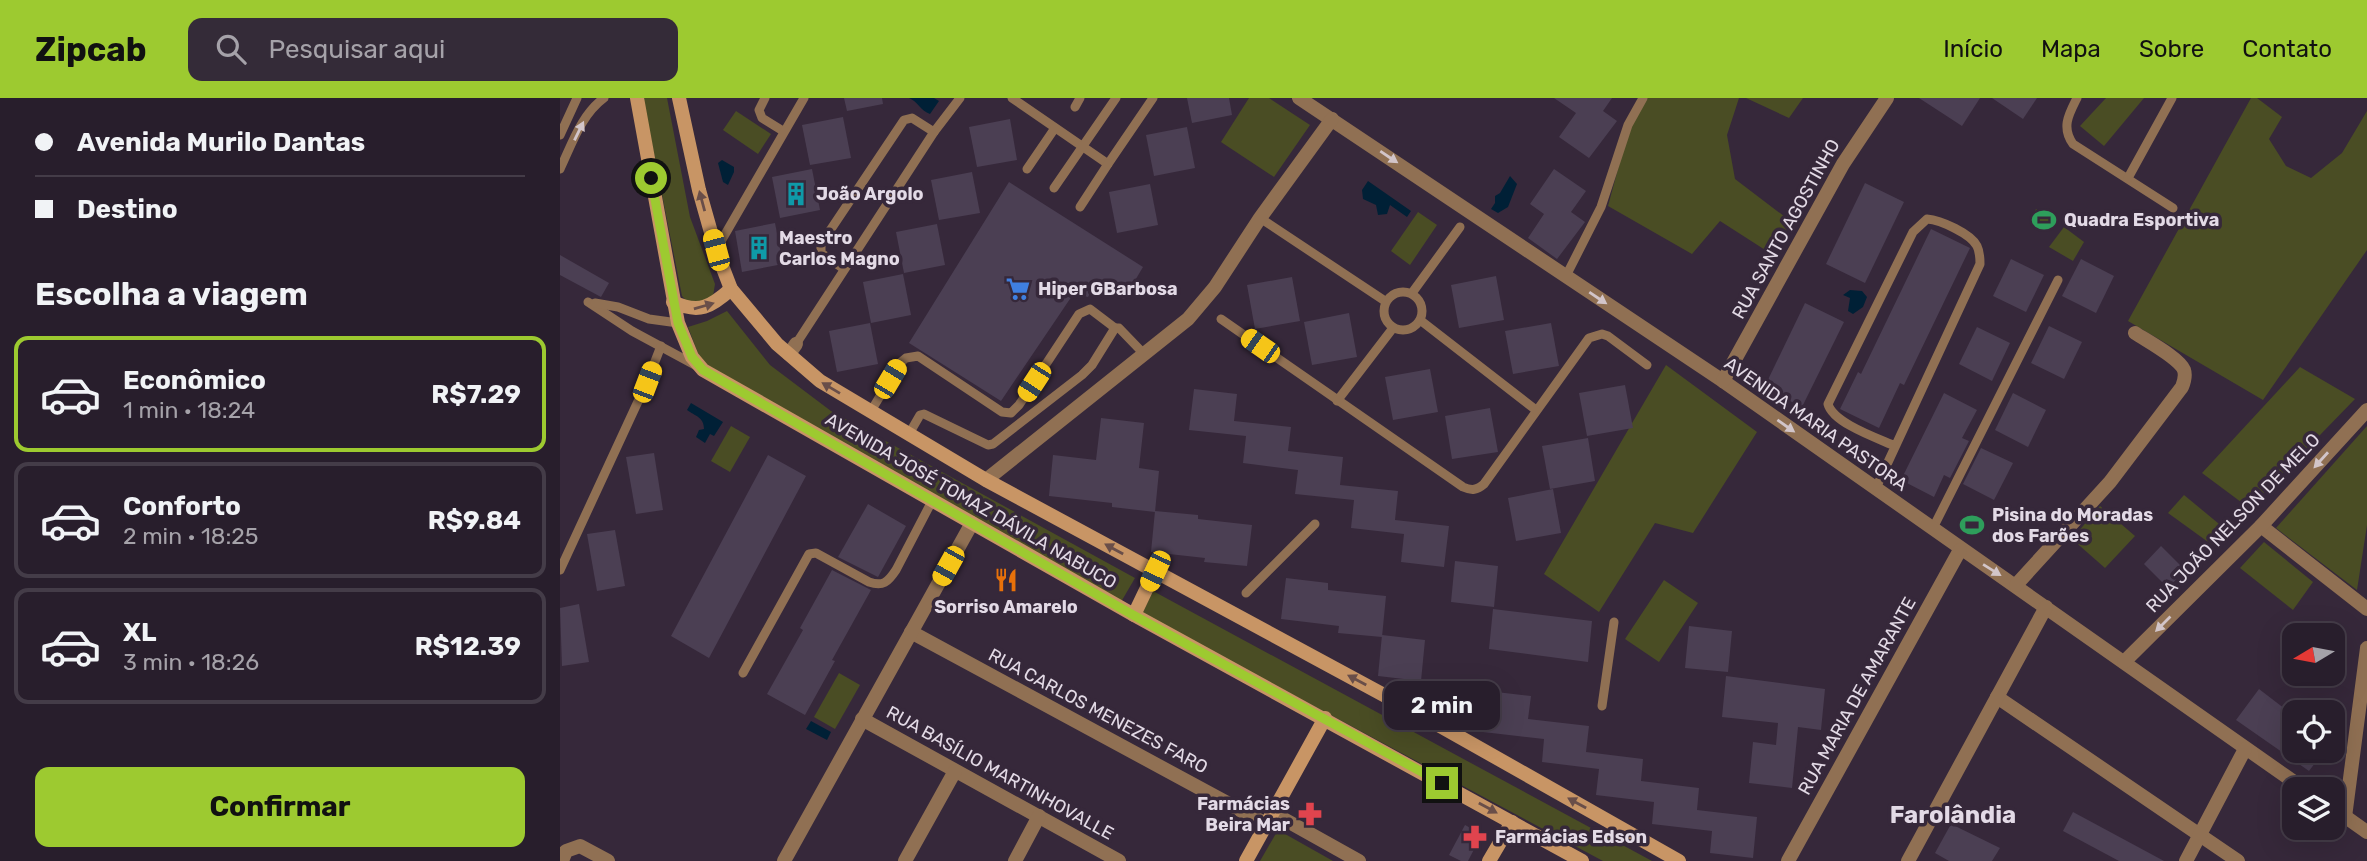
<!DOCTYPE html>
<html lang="pt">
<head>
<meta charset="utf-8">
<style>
  body { margin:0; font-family:Rubik,sans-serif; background:#342b38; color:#f1f3f6; height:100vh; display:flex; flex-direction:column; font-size:26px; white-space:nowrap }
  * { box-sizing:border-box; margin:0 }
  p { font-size:23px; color:#a5a2a9 }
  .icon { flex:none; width:38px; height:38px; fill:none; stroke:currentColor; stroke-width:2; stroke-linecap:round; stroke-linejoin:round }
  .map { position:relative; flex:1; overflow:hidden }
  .panel { display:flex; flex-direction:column; background:#281e2c; width:560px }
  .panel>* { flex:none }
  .guide { display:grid; align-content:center; height:154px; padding:0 35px; background:#281e2c }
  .needle { width:46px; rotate:260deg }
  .tools { position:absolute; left:1722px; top:525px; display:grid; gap:14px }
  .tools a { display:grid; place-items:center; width:63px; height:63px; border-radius:14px; background:#281e2c; box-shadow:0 7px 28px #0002,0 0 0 2px #443c48; font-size:35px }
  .end { position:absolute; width:32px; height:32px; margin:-16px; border:9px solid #9dca30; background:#111; box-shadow:0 0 0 4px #111 }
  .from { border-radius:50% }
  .bubble { position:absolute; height:49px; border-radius:14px; background:#281e2c; box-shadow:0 7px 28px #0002,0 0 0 2px #443c48; font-size:23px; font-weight:700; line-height:49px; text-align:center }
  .car { position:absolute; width:21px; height:42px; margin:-21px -10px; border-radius:9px; box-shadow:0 0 5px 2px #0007; background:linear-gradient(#f5c518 24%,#345 0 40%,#f5c518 0 76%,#345 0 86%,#f5c518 0) }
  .guide b { display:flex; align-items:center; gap:24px; height:66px; font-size:26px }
  .guide b+b { border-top:2px solid #443c48 }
  .guide i { width:18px; height:18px; background:#f1f3f6 }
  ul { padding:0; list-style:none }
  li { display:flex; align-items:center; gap:21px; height:116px; margin:0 14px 10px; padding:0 21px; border:4px solid #443c48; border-radius:14px }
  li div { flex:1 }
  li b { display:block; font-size:26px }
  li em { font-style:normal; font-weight:700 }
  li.active { border-color:#9dca30 }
  li>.icon { width:63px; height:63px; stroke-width:1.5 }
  h2 { padding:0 35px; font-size:32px; line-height:84px }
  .button { display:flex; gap:14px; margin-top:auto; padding:14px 35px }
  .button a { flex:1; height:80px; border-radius:14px; background:#9dca30; color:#111; font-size:28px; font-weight:700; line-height:80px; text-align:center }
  header { display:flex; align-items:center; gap:42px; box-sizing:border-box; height:98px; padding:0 35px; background:#9dca30; color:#111 }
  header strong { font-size:33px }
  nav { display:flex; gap:38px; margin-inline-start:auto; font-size:24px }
  .search { width:490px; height:63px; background:#342b38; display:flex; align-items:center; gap:18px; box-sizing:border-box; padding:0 24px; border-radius:14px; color:#a5a2a9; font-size:26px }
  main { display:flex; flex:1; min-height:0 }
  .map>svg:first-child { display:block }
  .green { fill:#4a4d24 }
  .water { fill:#002036 }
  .building { fill:#4b3f53 }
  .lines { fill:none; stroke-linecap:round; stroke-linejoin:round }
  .lane { stroke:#907053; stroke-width:9 }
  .street { stroke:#907053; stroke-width:14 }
  .secondary { stroke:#c89565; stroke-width:14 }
  .oneway { fill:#d2c5c9 }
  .oneway2 { fill:#694e49 }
  .route { stroke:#9dca30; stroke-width:9 }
  .labels { text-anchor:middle; stroke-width:7; stroke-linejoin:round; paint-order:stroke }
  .poi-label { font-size:18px; font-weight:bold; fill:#e3dae6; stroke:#36283a; text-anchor:start }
  .street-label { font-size:18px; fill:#e3dae6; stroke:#36283a }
  .district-label { font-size:24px; font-weight:bold; fill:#e3dae6; stroke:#36283a }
</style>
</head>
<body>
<header>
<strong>Zipcab</strong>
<div class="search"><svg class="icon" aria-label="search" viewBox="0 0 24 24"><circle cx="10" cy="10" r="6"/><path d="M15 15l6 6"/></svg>Pesquisar aqui</div>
<nav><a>Início</a><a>Mapa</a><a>Sobre</a><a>Contato</a></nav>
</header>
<main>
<section class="panel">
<div class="guide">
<b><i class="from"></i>Avenida Murilo Dantas</b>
<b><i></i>Destino</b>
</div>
<h2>Escolha a viagem</h2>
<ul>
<li class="active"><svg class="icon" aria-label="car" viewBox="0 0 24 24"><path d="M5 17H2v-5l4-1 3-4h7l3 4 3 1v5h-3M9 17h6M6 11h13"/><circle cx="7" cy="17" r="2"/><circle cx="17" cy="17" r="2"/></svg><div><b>Econômico</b><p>1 min · 18:24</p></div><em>R$7.29</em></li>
<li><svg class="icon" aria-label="car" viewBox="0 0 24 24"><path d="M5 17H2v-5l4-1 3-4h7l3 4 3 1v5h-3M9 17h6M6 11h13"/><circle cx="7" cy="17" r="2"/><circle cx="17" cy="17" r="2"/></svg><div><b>Conforto</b><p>2 min · 18:25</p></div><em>R$9.84</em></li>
<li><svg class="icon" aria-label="car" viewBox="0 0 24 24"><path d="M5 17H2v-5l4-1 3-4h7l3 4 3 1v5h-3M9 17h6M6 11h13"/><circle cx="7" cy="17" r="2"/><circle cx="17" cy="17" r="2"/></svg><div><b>XL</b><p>3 min · 18:26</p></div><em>R$12.39</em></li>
</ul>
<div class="button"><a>Confirmar</a></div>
</section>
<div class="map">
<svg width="1807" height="763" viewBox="0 0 1807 763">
  <rect width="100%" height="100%" fill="#36283a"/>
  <g class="green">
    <path d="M83,0H107L130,119L155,186L153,198L137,205L129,206L122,198Z"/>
    <path d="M689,0H709L750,27L714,79L661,44Z"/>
    <path d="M1087,0H1179L1167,37L1175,81L1233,125L1213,157L1160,123L1132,156L1048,108L1068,34Z"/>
    <path d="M1186,0H1243L1229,20Z"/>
    <path d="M1546,0H1584L1544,48L1520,28Z"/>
    <path d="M1691,0H1697L1722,19L1709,41L1726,68L1751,80L1782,55L1807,13V152L1703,302L1568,223Z"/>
    <path d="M176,13L211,36L198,56L163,32Z"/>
    <path d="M1476,111L1496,124L1491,132L1471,120Z"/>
    <path d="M858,114L877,127L850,167L831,153Z"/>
    <path d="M1504,129L1524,144L1513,163L1489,149Z"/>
    <path d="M167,213L210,267L271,313L575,480L561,504L153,274L139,258L128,229L147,223Z"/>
    <path d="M1106,267L1197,334L1133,435L1095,425L1039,514L984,476Z"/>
    <path d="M1740,269L1795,301L1689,410L1642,375Z"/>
    <path d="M171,328L190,339L170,374L151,363Z"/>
    <path d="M1807,328V427L1797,492L1716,430Z"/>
    <path d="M1624,397L1670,435L1655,449L1608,415Z"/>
    <path d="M1540,408L1575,438L1545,470L1512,441Z"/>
    <path d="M1704,444L1753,484L1733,512L1680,470Z"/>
    <path d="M1104,482L1138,505L1099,564L1065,541Z"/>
    <path d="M593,493L1092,763H1043L582,516Z"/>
    <path d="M279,575L300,587L275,631L254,619Z"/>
    <path d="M718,732L773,763H700Z"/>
  </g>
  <g class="water">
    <path d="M349,0H374L379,3L370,16C361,13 357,3 349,0Z"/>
    <path d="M162,62L174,69V74L168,87L163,84L158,65Z"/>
    <path d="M950,78L957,86L948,109L938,115L931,111L935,105V98L940,95Z"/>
    <path d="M808,83L851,113L847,119L830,107L827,116L818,117L816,107L803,101L802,92Z"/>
    <path d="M1290,192L1302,193L1307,199L1303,209L1293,216L1288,213L1290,200L1283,197Z"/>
    <path d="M131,305L163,324L154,338L150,336L145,345L136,339L139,332L144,331C144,319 135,318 127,312Z"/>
    <path d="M251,623L271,634L267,642L246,631Z"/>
  </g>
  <g class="building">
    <path d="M284,0H322L323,6L287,13Z"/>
    <path d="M627,0H669L672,17L632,25Z"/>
    <path d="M994,0H1052L1043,13L1057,23L1029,60L999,39L1016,15Z"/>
    <path d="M1359,0H1420L1402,28Z"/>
    <path d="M1432,0H1477L1463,21Z"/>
    <path d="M283,19L291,60L250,67L242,27Z"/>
    <path d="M450,21L457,62L417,69L409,29Z"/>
    <path d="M627,29L635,70L594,78L586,37Z"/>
    <path d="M252,71L260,112L220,120L212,79Z"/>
    <path d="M994,71L1026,93L1011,114L1025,124L997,161L968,140L984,116L970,106Z"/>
    <path d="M412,74L420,115L379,122L371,82Z"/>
    <path d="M449,84L583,169L564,201L534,187L528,199L514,195L441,303L349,245Z"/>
    <path d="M1305,85L1344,104L1305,185L1266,166Z"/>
    <path d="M590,86L598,127L557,135L549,94Z"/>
    <path d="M215,125L223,166L182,174L175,133Z"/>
    <path d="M377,126L385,167L344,175L336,134Z"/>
    <path d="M1371,131L1410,150L1344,287L1340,285L1319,330L1280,311L1298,274L1301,276Z"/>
    <path d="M0,157L49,185L41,199L0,177Z"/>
    <path d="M1451,161L1484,177L1466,214L1433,198Z"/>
    <path d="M1521,161L1554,178L1536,215L1502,198Z"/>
    <path d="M343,176L351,217L311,225L303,184Z"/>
    <path d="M936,178L944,222L899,230L891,187Z"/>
    <path d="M732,179L740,223L695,231L687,187Z"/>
    <path d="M1245,205L1284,224L1242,309L1204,290Z"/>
    <path d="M789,215L797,259L752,267L744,224Z"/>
    <path d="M310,225L318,266L277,274L269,233Z"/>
    <path d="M991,225L999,268L953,276L945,233Z"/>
    <path d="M1489,228L1522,244L1504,281L1471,265Z"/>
    <path d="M1417,229L1450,245L1432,283L1399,266Z"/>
    <path d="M870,271L878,314L833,322L825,279Z"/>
    <path d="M1065,287L1073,330L1027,338L1019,295Z"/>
    <path d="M634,291L677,296L674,323L731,329L728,353L783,359L780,387L838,393L835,422L889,428L884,469L841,464L844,436L791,430L794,402L735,396L738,372L683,365L686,338L629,332Z"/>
    <path d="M1384,295L1417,312L1402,340L1409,343L1390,380L1384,377L1374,399L1341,382Z"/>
    <path d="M1453,295L1486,312L1468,349L1435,332Z"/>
    <path d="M930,310L938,354L892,361L885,318Z"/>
    <path d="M541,320L584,325L579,370L599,373L595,414L552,409V405L489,398L493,357L536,362Z"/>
    <path d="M1028,340L1035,383L990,391L982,348Z"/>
    <path d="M1421,350L1453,365L1434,402L1403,386Z"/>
    <path d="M94,355L103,412L76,416L66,359Z"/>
    <path d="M208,357L246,378L149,560L111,538Z"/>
    <path d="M993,391L1001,435L956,443L948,400Z"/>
    <path d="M308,406L346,428L318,479L278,459Z"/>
    <path d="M595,413L638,417V421L692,427L687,468L644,464L645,460L591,454Z"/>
    <path d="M55,432L65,488L37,493L27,436Z"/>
    <path d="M1601,448L1625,472L1608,490L1584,466Z"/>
    <path d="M895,463L938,468L934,509L891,504Z"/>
    <path d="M272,472L311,492L272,562L275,563L245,617L207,596L243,532L240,530Z"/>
    <path d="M726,480L768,485V492L826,498L822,539L778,535L779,528L721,521Z"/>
    <path d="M19,506L29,564L2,568L0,510Z"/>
    <path d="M933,511L1032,523L1028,564L929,551Z"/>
    <path d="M1129,528L1172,533L1168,574L1125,570Z"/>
    <path d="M822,537L865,542L861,583L818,578Z"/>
    <path d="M1166,578L1265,591L1261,632L1238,629L1232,690L1189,685L1193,644L1216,647L1218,625L1162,619Z"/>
    <path d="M1699,591L1734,618V653H1764L1749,673L1676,622Z"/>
    <path d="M928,593L971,598L968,621L1029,628L1026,654L1083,661L1081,683L1139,690L1137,712L1197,719L1193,760L1150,755L1152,733L1092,726L1094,704L1036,697L1039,671L982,664L984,641L923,634Z"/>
    <path d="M1513,714L1604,763H1559L1503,733Z"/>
    <path d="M1391,726L1440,750L1432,763H1389L1375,755Z"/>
    <path d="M905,727L922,736L908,763H901L889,757Z"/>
  </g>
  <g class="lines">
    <g class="lane">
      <path d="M205,0L199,12L202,20L223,33"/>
      <path d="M452,0L548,66L593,0"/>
      <path d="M1517,0C1509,16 1501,29 1513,46L1613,110"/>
      <path d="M515,9L520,0"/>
      <path d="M0,37L17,0"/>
      <path d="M0,71C12,46 21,17 44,0"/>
      <path d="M467,71L495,30"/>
      <path d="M1568,80L1612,0"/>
      <path d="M494,90L556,0"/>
      <path d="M520,109L548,66"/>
      <path d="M700,120L825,203"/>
      <path d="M156,152L244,0"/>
      <path d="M284,171L261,155V146L344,22L352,20L374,34"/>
      <path d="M1006,178L1041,109L1068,27L1083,0"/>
      <circle cx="843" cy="213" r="19"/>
      <path d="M852,195L900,129"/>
      <path d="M28,204L72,233L135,267"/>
      <path d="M35,205L58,209L89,221L118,225"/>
      <path d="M661,221L903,389C912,393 917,392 924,386L1029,240L1042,236L1048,238L1087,267"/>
      <path d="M860,222L976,312"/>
      <path d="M236,246L374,34L400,0"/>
      <path d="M777,303L833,230"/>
      <path d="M311,313L340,265L346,260L358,258L442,314L451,315L459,307L519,216L530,211L555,230"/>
      <path d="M349,336L360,317L364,316L428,347L433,346L522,277L532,267L555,230H559L585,257"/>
      <path d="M1316,390L1420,166C1420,160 1420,154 1417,148C1411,136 1381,122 1367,121L1353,134L1268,306C1273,325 1317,340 1335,348"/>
      <path d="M1372,432L1498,182"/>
      <path d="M0,472L87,284L101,248"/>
      <path d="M686,495L755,426"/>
      <path d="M183,575L249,456L256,455L309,484C323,489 328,484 336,472L372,403"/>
      <path d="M1042,608L1054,524"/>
    </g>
    <g class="street">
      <path d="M739,0L1163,283L1744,691"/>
      <path d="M229,256L236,246"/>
      <path d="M1163,283L1283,66L1327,0"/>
      <path d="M426,382L628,221L655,189L700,120L772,21"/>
      <path d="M1701,428L1807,511"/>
      <path d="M1456,487L1550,384L1622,289C1624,284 1626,278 1624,272C1619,260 1587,243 1575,235"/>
      <path d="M351,534L706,726"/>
      <path d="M1564,564L1701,428L1807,312"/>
      <path d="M1437,599L1678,763"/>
      <path d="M302,621L559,763"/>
      <path d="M1773,710L1807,734"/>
      <path d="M713,715L799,763"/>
      <path d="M1785,719L1807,550"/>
      <path d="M2,763L6,753L20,748L48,763"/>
      <path d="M224,763L412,425"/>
      <path d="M345,763L395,673"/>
      <path d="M455,763L479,718"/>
      <path d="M1228,763L1400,452"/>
      <path d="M1348,763L1486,509"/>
      <path d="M1626,763L1685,651"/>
    </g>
    <g class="secondary">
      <path d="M77,0L118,225L132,259L143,272L574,517L1022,763"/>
      <path d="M119,0L139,92L156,152L171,191L217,246L260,283L426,382L859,616L1119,763"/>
      <path d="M113,204C139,216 151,209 171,191"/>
      <path d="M574,517L595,473"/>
      <path d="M686,763L765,620"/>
      <path d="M929,763L952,724"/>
    </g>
  </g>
  <defs><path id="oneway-solid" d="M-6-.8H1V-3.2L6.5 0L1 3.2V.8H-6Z" transform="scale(1.75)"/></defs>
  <g class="oneway">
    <use href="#oneway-solid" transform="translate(19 33) rotate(-64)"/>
    <use href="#oneway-solid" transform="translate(829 59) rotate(34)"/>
    <use href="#oneway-solid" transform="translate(1038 200) rotate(34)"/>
    <use href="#oneway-solid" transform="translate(1226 328) rotate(35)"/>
    <use href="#oneway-solid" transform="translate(1761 362) rotate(132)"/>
    <use href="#oneway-solid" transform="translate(1432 472) rotate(32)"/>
    <use href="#oneway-solid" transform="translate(1603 526) rotate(135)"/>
  </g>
  <g class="oneway2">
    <use href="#oneway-solid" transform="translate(142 103) rotate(-105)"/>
    <use href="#oneway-solid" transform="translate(144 208) rotate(-16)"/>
    <use href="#oneway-solid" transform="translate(271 290) rotate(-149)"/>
    <use href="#oneway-solid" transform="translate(554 451) rotate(-151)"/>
    <use href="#oneway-solid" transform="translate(797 582) rotate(-152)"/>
    <use href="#oneway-solid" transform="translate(1017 705) rotate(-151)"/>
    <use href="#oneway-solid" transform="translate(928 710) rotate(29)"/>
  </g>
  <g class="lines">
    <path class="route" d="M91,80L118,225L132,259L143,272L573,517L882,685"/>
  </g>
  <defs>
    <g id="building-bare" transform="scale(1.89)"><path d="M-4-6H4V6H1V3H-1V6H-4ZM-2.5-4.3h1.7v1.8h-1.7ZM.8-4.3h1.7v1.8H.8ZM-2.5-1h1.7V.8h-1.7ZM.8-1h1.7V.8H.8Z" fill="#0f9aa8" stroke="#36283a" stroke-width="2.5" paint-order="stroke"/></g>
    <g id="stadium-bare" transform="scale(1.89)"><path d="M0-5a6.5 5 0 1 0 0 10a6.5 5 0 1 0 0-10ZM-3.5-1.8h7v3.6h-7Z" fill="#2e9e5b" stroke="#36283a" stroke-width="2.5" paint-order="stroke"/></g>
    <g id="supermarket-bare" transform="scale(1.89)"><path d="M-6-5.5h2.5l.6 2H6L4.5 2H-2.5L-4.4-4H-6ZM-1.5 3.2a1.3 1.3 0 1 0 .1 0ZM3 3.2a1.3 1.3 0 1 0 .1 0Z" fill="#3f7fe0" stroke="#36283a" stroke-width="2.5" paint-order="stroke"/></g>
    <g id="restaurant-bare" transform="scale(1.89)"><path d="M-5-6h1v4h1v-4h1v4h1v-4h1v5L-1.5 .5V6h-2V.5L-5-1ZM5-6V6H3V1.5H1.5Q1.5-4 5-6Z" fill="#e8710a" stroke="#36283a" stroke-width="2.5" paint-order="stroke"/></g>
    <g id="pharmacy-bare" transform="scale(1.89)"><path d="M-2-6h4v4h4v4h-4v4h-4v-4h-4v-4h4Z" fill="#e0444e" stroke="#36283a" stroke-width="2.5" paint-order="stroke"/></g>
  </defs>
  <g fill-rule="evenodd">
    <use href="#building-bare" x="236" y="96"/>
    <use href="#stadium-bare" x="1484" y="122"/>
    <use href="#building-bare" x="199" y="150"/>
    <use href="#supermarket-bare" x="458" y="191"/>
    <use href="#stadium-bare" x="1412" y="427"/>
    <use href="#restaurant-bare" x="446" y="482"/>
    <use href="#pharmacy-bare" x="750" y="716"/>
    <use href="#pharmacy-bare" x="915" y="739"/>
  </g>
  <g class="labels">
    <g class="poi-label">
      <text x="256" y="102">João Argolo</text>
      <text x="1504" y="128">Quadra Esportiva</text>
      <text x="219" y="146">Maestro<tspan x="219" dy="21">Carlos Magno</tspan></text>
      <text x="478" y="197">Hiper GBarbosa</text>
      <text x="1432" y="423">Pisina do Moradas<tspan x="1432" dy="21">dos Farões</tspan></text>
      <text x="446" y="515" text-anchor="middle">Sorriso Amarelo</text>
      <text x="730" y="712" text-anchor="end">Farmácias<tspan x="730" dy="21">Beira Mar</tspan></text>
      <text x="935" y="745">Farmácias Edson</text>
    </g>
    <g class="street-label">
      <text transform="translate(1226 131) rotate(-61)" y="6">RUA SANTO AGOSTINHO</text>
      <text transform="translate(1256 326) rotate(35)" y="6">AVENIDA MARIA PASTORA</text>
      <text transform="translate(411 403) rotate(30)" y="6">AVENIDA JOSÉ TOMAZ DÁVILA NABUCO</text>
      <text transform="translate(1673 425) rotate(-46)" y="6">RUA JOÃO NELSON DE MELO</text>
      <text transform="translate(1297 598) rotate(-61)" y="6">RUA MARIA DE AMARANTE</text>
      <text transform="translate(538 613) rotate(28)" y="6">RUA CARLOS MENEZES FARO</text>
      <text transform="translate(440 675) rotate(29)" y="6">RUA BASÍLIO MARTINHOVALLE</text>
    </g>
    <g class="district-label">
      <text x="1393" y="725">Farolândia</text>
    </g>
  </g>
</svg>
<div class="tools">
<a><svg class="needle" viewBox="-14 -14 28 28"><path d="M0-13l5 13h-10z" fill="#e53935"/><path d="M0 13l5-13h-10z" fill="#a5a2a9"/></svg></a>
<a><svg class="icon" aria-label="locate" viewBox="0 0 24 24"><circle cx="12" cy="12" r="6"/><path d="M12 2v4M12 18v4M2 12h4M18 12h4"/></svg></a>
<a><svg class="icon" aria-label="layers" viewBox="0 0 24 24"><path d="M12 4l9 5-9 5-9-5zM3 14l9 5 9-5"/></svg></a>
</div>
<i class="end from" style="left:91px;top:80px"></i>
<i class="end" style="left:882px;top:685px"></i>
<div class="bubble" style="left:824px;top:583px;width:116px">2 min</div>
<i class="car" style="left:156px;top:152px;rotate:345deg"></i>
<i class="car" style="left:700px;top:248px;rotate:305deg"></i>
<i class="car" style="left:330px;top:281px;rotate:31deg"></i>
<i class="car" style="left:87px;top:284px;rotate:21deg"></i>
<i class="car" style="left:474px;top:284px;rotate:213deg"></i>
<i class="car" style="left:388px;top:468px;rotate:209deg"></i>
<i class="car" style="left:595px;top:473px;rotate:205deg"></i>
</div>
</main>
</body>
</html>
